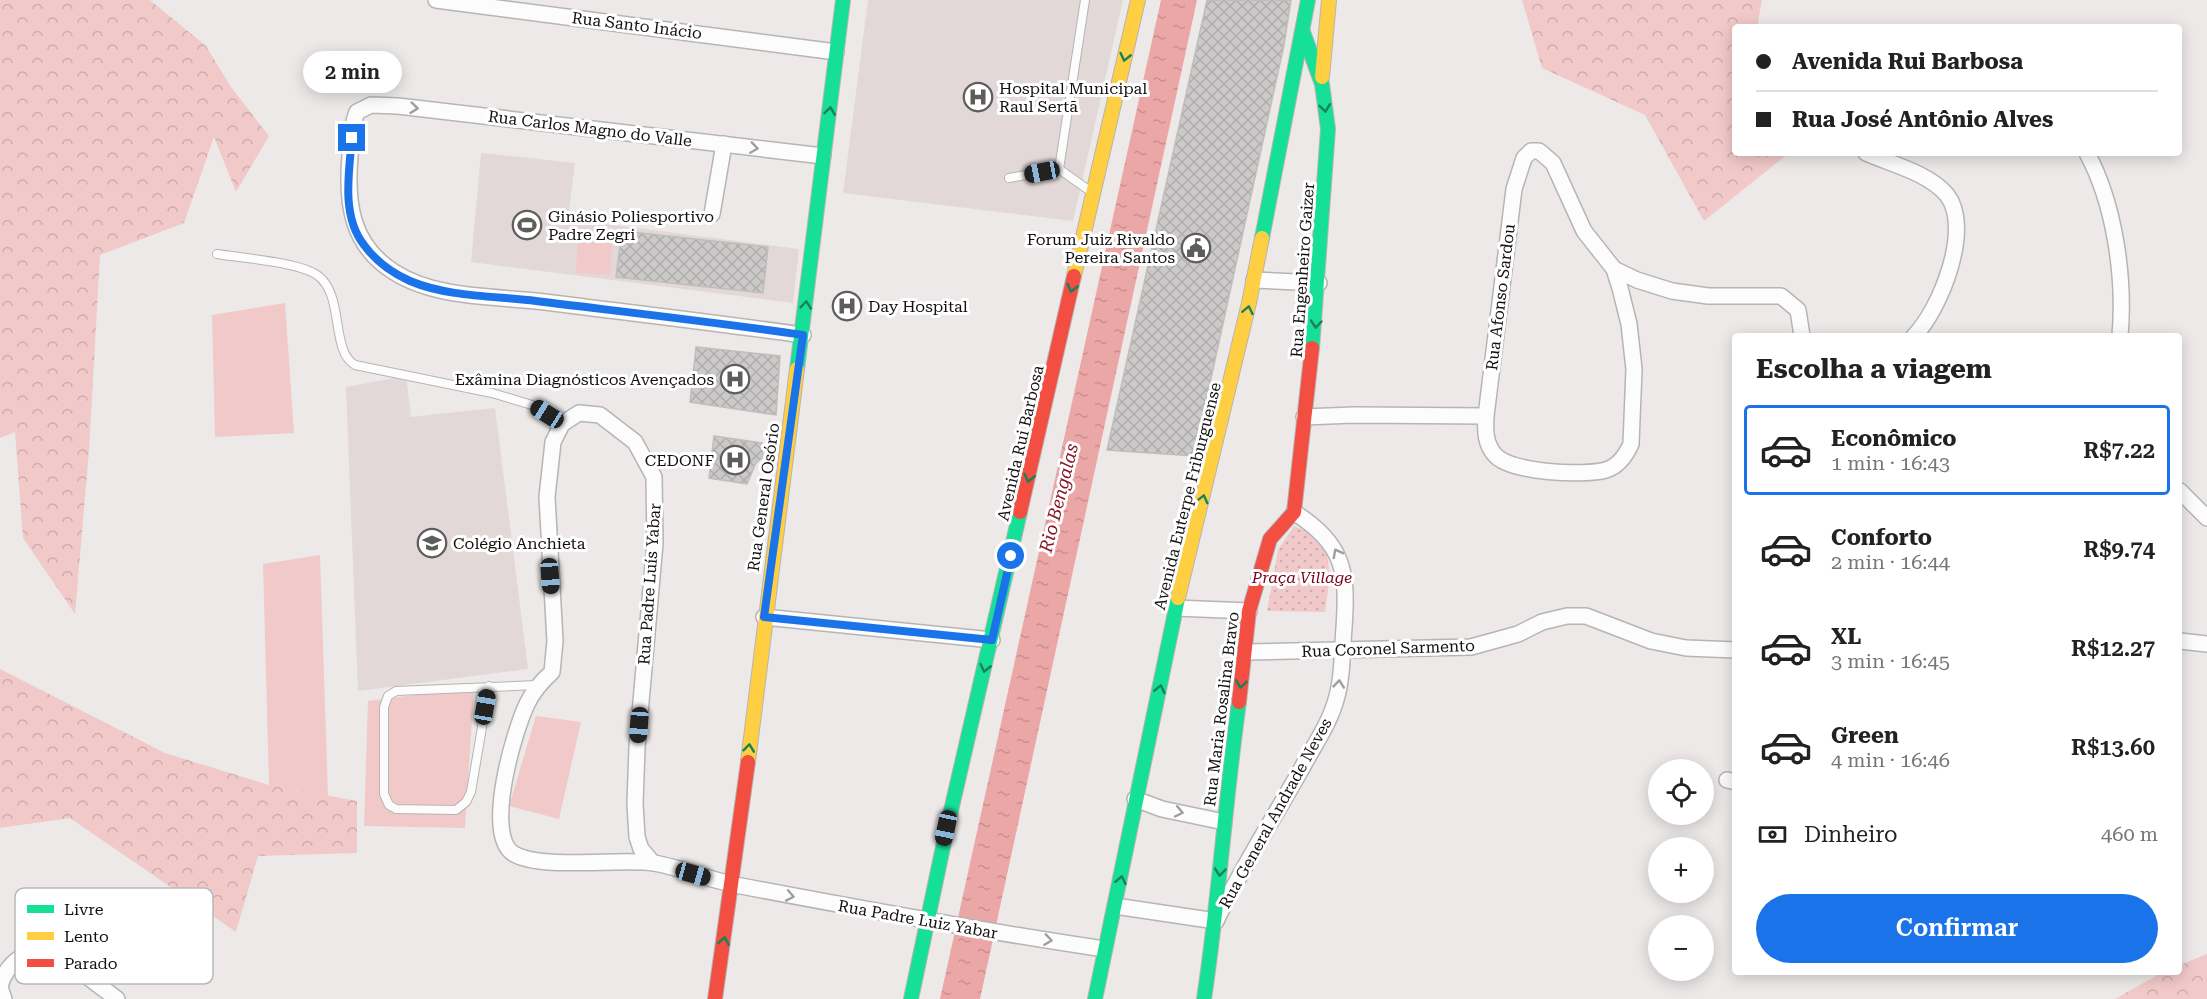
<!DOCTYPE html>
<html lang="pt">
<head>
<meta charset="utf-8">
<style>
  body { margin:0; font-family:"Roboto Serif",serif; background:#f6f6f6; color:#222; height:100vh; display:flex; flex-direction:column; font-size:22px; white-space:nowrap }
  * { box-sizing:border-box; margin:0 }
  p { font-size:20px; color:#767676 }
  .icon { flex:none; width:33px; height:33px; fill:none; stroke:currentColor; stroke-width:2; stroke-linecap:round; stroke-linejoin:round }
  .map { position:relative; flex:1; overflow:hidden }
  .details { position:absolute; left:1732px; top:333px; width:450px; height:642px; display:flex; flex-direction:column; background:#fff; border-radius:6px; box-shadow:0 3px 15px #0003 }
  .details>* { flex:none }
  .guide { position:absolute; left:1732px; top:24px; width:450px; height:132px; border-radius:6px; box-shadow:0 3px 15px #0003; display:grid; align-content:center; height:132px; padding:0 24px; background:#fff }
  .buttons { position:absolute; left:1648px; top:759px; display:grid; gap:12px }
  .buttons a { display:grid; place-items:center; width:66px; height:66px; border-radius:50%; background:#fff; box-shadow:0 3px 15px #0003; font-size:30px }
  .end { position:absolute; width:27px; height:27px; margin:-14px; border:8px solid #1a73e8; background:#fff; box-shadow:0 0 0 3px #fff }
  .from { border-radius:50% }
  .bubble { position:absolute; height:42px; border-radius:21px; background:#fff; box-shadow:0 3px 15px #0003; font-size:20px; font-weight:600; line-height:42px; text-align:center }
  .car { position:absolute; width:18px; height:36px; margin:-18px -9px; border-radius:8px; box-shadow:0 0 4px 2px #0007; background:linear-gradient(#222 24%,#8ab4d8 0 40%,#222 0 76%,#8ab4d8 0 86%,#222 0) }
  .guide b { display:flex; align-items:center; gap:21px; height:57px; font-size:22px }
  .guide b+b { border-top:2px solid #e0e0e0 }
  .guide i { width:15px; height:15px; background:#222 }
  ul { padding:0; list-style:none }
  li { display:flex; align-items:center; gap:18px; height:90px; margin:0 12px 9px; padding:0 12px; border:3px solid transparent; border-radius:6px }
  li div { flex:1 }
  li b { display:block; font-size:22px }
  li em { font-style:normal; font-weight:600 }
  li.active { border-color:#1a73e8 }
  li>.icon { width:54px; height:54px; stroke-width:1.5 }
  h2 { padding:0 24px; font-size:27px; line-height:72px }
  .pay { display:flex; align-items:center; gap:15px; height:66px; padding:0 24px; font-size:22px }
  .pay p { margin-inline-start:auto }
  .action { display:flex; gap:12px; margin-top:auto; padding:12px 24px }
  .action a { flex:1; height:69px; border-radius:36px; background:#1a73e8; color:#fff; font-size:24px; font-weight:600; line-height:69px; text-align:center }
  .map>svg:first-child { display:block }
  .built { fill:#e2d8d8 }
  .forest { fill:url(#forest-crowns) }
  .park { fill:url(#park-dots) }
  .garden { fill:#f1c9c9 }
  .water { fill:url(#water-ripples) }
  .building { fill:url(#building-cross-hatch); stroke:#c0bdbd; stroke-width:1.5 }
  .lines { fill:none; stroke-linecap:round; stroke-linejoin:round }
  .lane-casing { stroke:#b7b4b4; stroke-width:10 }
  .street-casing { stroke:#b7b4b4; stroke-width:18 }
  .fast-casing { stroke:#b7b4b4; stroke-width:16 }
  .slow-casing { stroke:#b7b4b4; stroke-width:16 }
  .jam-casing { stroke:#b7b4b4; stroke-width:16 }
  .lane { stroke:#fcfcfc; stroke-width:8 }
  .street { stroke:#fcfcfc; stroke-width:15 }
  .fast { stroke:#16e098; stroke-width:14 }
  .slow { stroke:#ffcf43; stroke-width:14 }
  .jam { stroke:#f24e42; stroke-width:14 }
  .oneway { stroke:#15825b }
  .oneway2 { stroke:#9f9e9e }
  .route { stroke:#1a73e8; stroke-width:8 }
  .labels { text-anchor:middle; stroke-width:6; stroke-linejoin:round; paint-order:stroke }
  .street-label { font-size:16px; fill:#131010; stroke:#fff }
  .poi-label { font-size:16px; fill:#131010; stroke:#fff; text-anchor:start }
  .park-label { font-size:16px; font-style:italic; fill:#7a001b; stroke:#fff }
  .water-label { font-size:18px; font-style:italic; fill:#881425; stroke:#fff }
  .key { fill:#fff; stroke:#b8b7b7; stroke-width:1.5 }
  .key-label { font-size:16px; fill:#131010 }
</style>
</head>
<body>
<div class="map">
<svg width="2207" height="999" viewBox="0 0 2207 999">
  <defs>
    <pattern id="forest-crowns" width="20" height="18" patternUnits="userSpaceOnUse" patternTransform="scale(1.5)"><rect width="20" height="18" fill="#f1c9c9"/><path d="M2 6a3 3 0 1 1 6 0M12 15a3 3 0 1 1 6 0" fill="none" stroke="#ceacac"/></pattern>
    <pattern id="park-dots" width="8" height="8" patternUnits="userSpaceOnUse" patternTransform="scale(1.5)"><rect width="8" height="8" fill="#f1c9c9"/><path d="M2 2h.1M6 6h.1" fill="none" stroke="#ceacac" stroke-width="1.8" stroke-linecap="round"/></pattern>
    <pattern id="water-ripples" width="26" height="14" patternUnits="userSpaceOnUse" patternTransform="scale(1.5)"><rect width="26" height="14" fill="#eba6a6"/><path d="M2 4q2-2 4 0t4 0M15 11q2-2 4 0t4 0" fill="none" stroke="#c98e8e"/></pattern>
    <pattern id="building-cross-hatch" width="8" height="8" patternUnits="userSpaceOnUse" patternTransform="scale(1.5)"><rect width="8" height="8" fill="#ccc9c9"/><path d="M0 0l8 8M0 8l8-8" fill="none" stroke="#aeacac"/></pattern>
  </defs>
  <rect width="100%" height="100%" fill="#ede9e9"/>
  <g class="built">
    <path d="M868,0H1123L1073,221L843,193Z"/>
    <path d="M481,153L575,163L568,219L799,249L793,303L471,262Z"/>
    <path d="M406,376L411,417L495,408L528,669L358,691L346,387Z"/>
  </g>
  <g class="forest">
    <path d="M0,0H150L206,46L231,87L269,136L236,192L214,137L184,223L100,255L89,451L75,614L23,538L15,432L0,438Z"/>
    <path d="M1522,0H1762L1757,27H1736V153H1789L1704,221L1645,115L1542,68Z"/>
    <path d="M0,669L165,753L269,785L357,801V853L258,856L236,932L70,818L0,828Z"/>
    <path d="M2207,954V999H2115L2161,973L2180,972V965Z"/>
  </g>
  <path class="park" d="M1294,526C1300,529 1310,531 1315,535C1336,552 1328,590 1325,612L1267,611L1278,550Z"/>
  <g class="garden">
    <path d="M579,228L613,230L610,275L576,273Z"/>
    <path d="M285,303L294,433L215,437L212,315Z"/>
    <path d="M320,555L328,796L269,785L263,564Z"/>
    <path d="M474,687L465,828L364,826L368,701Z"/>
    <path d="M536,716L581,722L559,819L509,806Z"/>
  </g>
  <path class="water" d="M1161,0H1197L980,999H940Z"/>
  <g class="building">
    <path d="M1207,0H1291L1284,45L1194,456L1107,450Z"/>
    <path d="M622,231L768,247L763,293L616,277Z"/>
    <path d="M696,347L780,356L776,415L690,402Z"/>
    <path d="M714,436L762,443L763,457L756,463L747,484L709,478Z"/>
  </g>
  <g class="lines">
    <g class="lane-casing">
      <g id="lane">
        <path d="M1085,0L1059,169L1090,191"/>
        <path d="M1009,178L1059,169"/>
        <path d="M217,254C242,258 298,262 317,275C345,294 330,351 355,365L492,393L532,405L562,424"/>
        <path d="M489,686L471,792L466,802L456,810L396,809L389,805L384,794V707L388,696L396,691L537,685"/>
      </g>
    </g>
    <g class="street-casing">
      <g id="street">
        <path d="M436,0L836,52"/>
        <path d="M1866,153C1891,164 1929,173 1947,195C1973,228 1940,310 1914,336"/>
        <path d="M2087,153C2115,205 2125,278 2120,336"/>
        <path d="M712,214L724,144"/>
        <path d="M1614,269L1637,280L1672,291L1708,296H1781L1798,310L1802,336"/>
        <path d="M1254,280L1319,283"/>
        <path d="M803,335C717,323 631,313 545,302C496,296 436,299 394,272C351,245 346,203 350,156C352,142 351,125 357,112L371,105L398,106L823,156"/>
        <path d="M1304,417L1354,415L1486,416L1514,189L1524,158L1531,151H1539L1553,163L1584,231L1614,269L1620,288L1629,324L1634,369L1631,444C1626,455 1619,466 1606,470C1584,476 1511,473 1495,455C1485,444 1485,430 1486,416"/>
        <path d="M2180,491L2207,518"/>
        <path d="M1176,608L1249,611"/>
        <path d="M764,617L992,640"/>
        <path d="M2180,641L2207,644"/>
        <path d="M1246,652L1471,647L1518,634L1542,622L1567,616H1586L1651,641L1686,648L1736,650"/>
        <path d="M1727,780L1736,782"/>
        <path d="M1135,799L1162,809L1224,822"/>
        <path d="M653,863L641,849L637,837L635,804L637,747L655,543L654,477L635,442L600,415L579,413L562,424L553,442L547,497L555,641L552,672C541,682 533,691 527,704C514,731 483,836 514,854C542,870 620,858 654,863C683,868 712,881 741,886C862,909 983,931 1104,949"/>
        <path d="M1115,906L1216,921C1242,867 1274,818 1303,766C1315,744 1331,721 1337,696C1343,675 1342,650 1344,628C1348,570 1344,545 1294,512"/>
        <path d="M4,999L0,987C5,964 29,946 52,950L117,999"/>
      </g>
    </g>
    <g class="fast-casing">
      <g id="fast">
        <path d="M1303,32L1322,84L1328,129L1312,348"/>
        <path d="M1262,238L1308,0"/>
        <path d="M797,369L843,0"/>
        <path d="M911,999L947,828L1020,512"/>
        <path d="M1095,999L1178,598"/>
        <path d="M1204,999C1219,900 1225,801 1239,702"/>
      </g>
    </g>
    <g class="slow-casing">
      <g id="slow">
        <path d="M1322,77L1329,0"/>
        <path d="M1074,276L1138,0"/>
        <path d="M1178,598L1249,303L1262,238"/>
        <path d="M748,762L797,369"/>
      </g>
    </g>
    <g class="jam-casing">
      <g id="jam">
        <path d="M1020,512L1074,276"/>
        <path d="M1239,702L1249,611L1270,539L1294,512L1312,348"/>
        <path d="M715,999L748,762"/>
      </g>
    </g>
    <use href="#lane" class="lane"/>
    <use href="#street" class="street"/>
    <use href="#fast" class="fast"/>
    <use href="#slow" class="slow"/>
    <use href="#jam" class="jam"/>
  </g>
  <defs><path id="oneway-chevron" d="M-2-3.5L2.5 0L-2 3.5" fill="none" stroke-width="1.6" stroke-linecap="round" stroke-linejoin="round" transform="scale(1.5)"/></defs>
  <g class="oneway">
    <use href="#oneway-chevron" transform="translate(1125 57) rotate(103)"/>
    <use href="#oneway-chevron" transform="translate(1325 108) rotate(82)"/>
    <use href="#oneway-chevron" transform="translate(830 111) rotate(-82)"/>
    <use href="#oneway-chevron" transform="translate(1072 288) rotate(103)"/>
    <use href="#oneway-chevron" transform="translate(806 305) rotate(-84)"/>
    <use href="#oneway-chevron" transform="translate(1248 310) rotate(-78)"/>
    <use href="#oneway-chevron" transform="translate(1316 324) rotate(95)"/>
    <use href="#oneway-chevron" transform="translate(1029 478) rotate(103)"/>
    <use href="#oneway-chevron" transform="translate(1203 499) rotate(-76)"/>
    <use href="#oneway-chevron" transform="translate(985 668) rotate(103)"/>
    <use href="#oneway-chevron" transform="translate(1241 684) rotate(98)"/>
    <use href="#oneway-chevron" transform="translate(1160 689) rotate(-77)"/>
    <use href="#oneway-chevron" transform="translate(749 748) rotate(-83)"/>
    <use href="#oneway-chevron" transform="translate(1220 872) rotate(95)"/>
    <use href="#oneway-chevron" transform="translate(1121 880) rotate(-78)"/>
    <use href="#oneway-chevron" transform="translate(724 941) rotate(-81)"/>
  </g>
  <g class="oneway2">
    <use href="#oneway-chevron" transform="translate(414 108) rotate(6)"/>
    <use href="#oneway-chevron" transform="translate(754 148) rotate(8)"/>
    <use href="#oneway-chevron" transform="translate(1337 553) rotate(-118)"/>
    <use href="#oneway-chevron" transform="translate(1339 684) rotate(-84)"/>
    <use href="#oneway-chevron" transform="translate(1179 812) rotate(12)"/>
    <use href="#oneway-chevron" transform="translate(790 896) rotate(11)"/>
    <use href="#oneway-chevron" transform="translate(1048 940) rotate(8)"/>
  </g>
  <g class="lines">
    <path class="route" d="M352,138C349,172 341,216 364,245C375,260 392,273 410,281C448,297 495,296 536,301C625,312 714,322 803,335L764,617L992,640L1011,556"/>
  </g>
  <defs>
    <g id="hospital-ring" transform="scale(1.5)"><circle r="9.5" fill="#fff" stroke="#5f5c5c" stroke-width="1.5"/><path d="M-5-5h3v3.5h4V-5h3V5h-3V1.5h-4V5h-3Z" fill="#5f5c5c"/></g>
    <g id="stadium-ring" transform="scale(1.5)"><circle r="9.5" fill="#fff" stroke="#5f5c5c" stroke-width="1.5"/><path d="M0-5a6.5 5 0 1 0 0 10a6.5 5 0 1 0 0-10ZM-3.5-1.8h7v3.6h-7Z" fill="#5f5c5c"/></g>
    <g id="civic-ring" transform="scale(1.5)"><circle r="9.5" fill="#fff" stroke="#5f5c5c" stroke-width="1.5"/><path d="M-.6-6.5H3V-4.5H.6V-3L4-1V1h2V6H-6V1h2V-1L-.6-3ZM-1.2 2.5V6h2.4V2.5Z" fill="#5f5c5c"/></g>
    <g id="school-ring" transform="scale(1.5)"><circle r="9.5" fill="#fff" stroke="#5f5c5c" stroke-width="1.5"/><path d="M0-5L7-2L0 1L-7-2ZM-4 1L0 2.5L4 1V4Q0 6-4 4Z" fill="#5f5c5c"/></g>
  </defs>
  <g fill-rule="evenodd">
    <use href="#hospital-ring" x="978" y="97"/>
    <use href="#stadium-ring" x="527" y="225"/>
    <use href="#civic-ring" x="1196" y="248"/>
    <use href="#hospital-ring" x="847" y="306"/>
    <use href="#hospital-ring" x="735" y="379"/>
    <use href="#hospital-ring" x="735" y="460"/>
    <use href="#school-ring" x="432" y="543"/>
  </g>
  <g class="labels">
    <g class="street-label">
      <text transform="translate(637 25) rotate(7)" y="6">Rua Santo Inácio</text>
      <text transform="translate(590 128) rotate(7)" y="6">Rua Carlos Magno do Valle</text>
      <text transform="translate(1302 270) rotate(-86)" y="6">Rua Engenheiro Gaizer</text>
      <text transform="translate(1500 297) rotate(-83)" y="6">Rua Afonso Sardou</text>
      <text transform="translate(1020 443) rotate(-77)" y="6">Avenida Rui Barbosa</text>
      <text transform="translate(1187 496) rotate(-76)" y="6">Avenida Euterpe Friburguense</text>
      <text transform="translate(763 497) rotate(-82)" y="6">Rua General Osório</text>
      <text transform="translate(649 584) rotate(-86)" y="6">Rua Padre Luís Yabar</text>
      <text transform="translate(1388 648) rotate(-2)" y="6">Rua Coronel Sarmento</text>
      <text transform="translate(1221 709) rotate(-83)" y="6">Rua Maria Rosalina Bravo</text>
      <text transform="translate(1275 813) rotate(-61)" y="6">Rua General Andrade Neves</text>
      <text transform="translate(918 919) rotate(10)" y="6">Rua Padre Luiz Yabar</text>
    </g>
    <g class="poi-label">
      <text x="999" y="94">Hospital Municipal<tspan x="999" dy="18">Raul Sertã</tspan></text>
      <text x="548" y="222">Ginásio Poliesportivo<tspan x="548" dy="18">Padre Zegri</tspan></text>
      <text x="1175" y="245" text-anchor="end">Forum Juiz Rivaldo<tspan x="1175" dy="18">Pereira Santos</tspan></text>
      <text x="868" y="312">Day Hospital</text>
      <text x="714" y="385" text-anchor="end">Exâmina Diagnósticos Avençados</text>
      <text x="714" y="466" text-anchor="end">CEDONF</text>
      <text x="453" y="549">Colégio Anchieta</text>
    </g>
    <g class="park-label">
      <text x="1302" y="583">Praça Village</text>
    </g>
    <g class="water-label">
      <text transform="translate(1059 498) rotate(-76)" y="6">Rio Bengalas</text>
    </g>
  </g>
  <rect x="15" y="888" width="198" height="96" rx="9" class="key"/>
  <rect x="27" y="905" width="27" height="8" fill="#16e098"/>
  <rect x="27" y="932" width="27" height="8" fill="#ffcf43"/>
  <rect x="27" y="959" width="27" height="8" fill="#f24e42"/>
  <g class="key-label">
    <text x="64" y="915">Livre</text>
    <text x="64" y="942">Lento</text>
    <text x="64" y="969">Parado</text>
  </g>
</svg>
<div class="buttons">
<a><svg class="icon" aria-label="locate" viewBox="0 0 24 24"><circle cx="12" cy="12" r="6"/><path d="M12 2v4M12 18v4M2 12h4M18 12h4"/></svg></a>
<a>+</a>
<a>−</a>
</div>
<i class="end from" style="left:1011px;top:556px"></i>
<i class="end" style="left:352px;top:138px"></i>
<div class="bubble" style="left:303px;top:51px;width:99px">2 min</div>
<i class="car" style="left:1042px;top:172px;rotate:259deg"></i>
<i class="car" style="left:547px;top:414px;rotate:302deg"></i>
<i class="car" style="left:550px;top:576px;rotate:176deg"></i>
<i class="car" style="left:485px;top:707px;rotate:10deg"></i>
<i class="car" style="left:639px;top:725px;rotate:184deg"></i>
<i class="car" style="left:946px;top:828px;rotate:192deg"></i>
<i class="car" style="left:693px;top:874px;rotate:106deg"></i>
<div class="guide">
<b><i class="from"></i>Avenida Rui Barbosa</b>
<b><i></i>Rua José Antônio Alves</b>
</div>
<section class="details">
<h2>Escolha a viagem</h2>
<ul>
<li class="active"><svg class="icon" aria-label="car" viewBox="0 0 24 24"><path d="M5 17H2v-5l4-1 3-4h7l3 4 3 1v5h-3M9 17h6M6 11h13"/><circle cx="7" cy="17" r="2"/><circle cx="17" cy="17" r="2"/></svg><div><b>Econômico</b><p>1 min · 16:43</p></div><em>R$7.22</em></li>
<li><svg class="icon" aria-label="car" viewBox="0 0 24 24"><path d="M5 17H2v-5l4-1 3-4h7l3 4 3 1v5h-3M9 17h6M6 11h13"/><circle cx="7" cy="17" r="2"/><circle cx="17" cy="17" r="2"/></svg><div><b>Conforto</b><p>2 min · 16:44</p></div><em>R$9.74</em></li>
<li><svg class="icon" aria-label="car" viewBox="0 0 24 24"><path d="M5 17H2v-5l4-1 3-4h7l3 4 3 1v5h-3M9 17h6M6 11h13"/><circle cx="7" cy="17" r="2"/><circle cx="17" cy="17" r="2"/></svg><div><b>XL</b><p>3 min · 16:45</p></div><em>R$12.27</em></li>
<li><svg class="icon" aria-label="car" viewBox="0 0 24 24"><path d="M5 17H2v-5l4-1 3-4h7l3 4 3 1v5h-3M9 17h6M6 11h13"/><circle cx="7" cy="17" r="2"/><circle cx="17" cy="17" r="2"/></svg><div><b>Green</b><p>4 min · 16:46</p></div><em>R$13.60</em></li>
</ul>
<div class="pay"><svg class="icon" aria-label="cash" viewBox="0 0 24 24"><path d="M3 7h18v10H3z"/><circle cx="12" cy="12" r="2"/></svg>Dinheiro<p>460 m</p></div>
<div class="action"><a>Confirmar</a></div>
</section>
</div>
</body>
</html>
